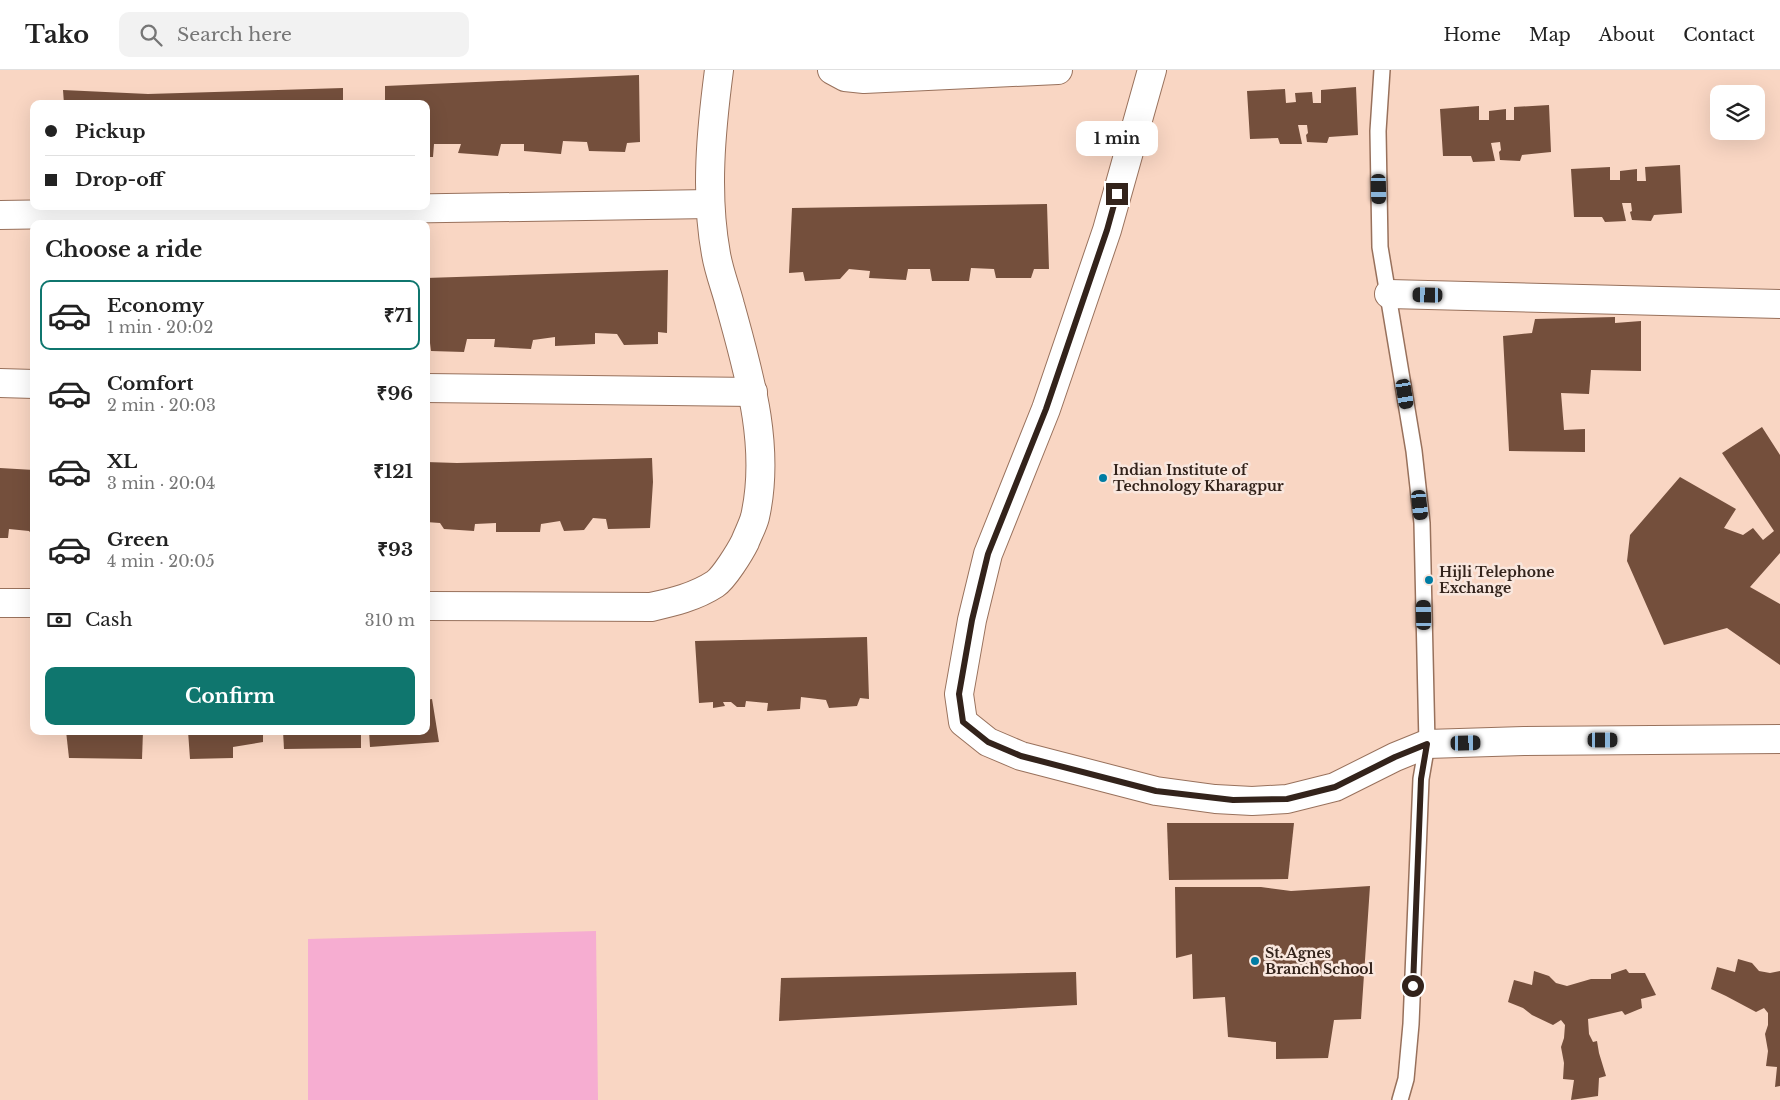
<!DOCTYPE html>
<html lang="en">
<head>
<meta charset="utf-8">
<style>
  body { margin:0; font-family:"Libre Baskerville",serif; background:#f2f2f2; color:#222; height:100vh; display:flex; flex-direction:column; font-size:19px; white-space:nowrap }
  * { box-sizing:border-box; margin:0 }
  p { font-size:16px; color:#767676 }
  .icon { flex:none; width:28px; height:28px; fill:none; stroke:currentColor; stroke-width:2; stroke-linecap:round; stroke-linejoin:round }
  .map { position:relative; flex:1; overflow:hidden }
  .details { position:absolute; left:30px; top:150px; width:400px; height:515px; display:flex; flex-direction:column; background:#fff; border-radius:10px; box-shadow:0 5px 20px #0002 }
  .details>* { flex:none }
  .banner { position:absolute; left:30px; top:30px; width:400px; height:110px; border-radius:10px; box-shadow:0 5px 20px #0002; display:grid; align-content:center; height:110px; padding:0 15px; background:#fff }
  .tools { position:absolute; left:1710px; top:15px; display:grid; gap:10px }
  .tools a { display:grid; place-items:center; width:55px; height:55px; border-radius:10px; background:#fff; box-shadow:0 5px 20px #0002; font-size:25px }
  .end { position:absolute; width:22px; height:22px; margin:-11px; border:6px solid #33231b; background:#fff; box-shadow:0 0 0 2px #fff }
  .from { border-radius:50% }
  .bubble { position:absolute; height:35px; border-radius:10px; background:#fff; box-shadow:0 5px 20px #0002; font-size:16px; font-weight:700; line-height:35px; text-align:center }
  .car { position:absolute; width:15px; height:30px; margin:-15px -8px; border-radius:6px; box-shadow:0 0 4px 1px #0007; background:linear-gradient(#222 24%,#8ab4d8 0 40%,#222 0 76%,#8ab4d8 0 86%,#222 0) }
  .banner b { display:flex; align-items:center; gap:18px; height:48px; font-size:19px }
  .banner b+b { border-top:1px solid #e0e0e0 }
  .banner i { width:12px; height:12px; background:#222 }
  ul { padding:0; list-style:none }
  li { display:flex; align-items:center; gap:15px; height:70px; margin:0 10px 8px; padding:0 5px; border:2px solid transparent; border-radius:10px }
  li div { flex:1 }
  li b { display:block; font-size:19px }
  li em { font-style:normal; font-weight:700 }
  li.on { border-color:#0f766e }
  li>.icon { width:45px; height:45px; stroke-width:1.5 }
  h2 { padding:0 15px; font-size:22px; line-height:60px }
  .pay { display:flex; align-items:center; gap:12px; height:55px; padding:0 15px; font-size:19px }
  .pay p { margin-inline-start:auto }
  .primary-button { display:flex; gap:10px; margin-top:auto; padding:10px 15px }
  .primary-button a { flex:1; height:58px; border-radius:10px; background:#0f766e; color:#fff; font-size:20px; font-weight:700; line-height:58px; text-align:center }
  header { display:flex; align-items:center; gap:30px; box-sizing:border-box; height:70px; padding:0 25px; background:#fff; border-bottom:1px solid #e0e0e0 }
  header strong { font-size:24px }
  nav { display:flex; gap:28px; margin-inline-start:auto; font-size:18px }
  .search { width:350px; height:45px; background:#f2f2f2; display:flex; align-items:center; gap:12px; box-sizing:border-box; padding:0 18px; border-radius:10px; color:#767676; font-size:19px }
  .map>svg:first-child { display:block }
  .green { fill:#f6add1 }
  .building { fill:#744f3c }
  .lines { fill:none; stroke-linecap:round; stroke-linejoin:round }
  .lane-casing { stroke:#98715c; stroke-width:18 }
  .street-casing { stroke:#98715c; stroke-width:30 }
  .lane { stroke:#fff; stroke-width:15 }
  .street { stroke:#fff; stroke-width:28 }
  .route { stroke:#33231b; stroke-width:6 }
  .poi-dot { fill:#007ca3; stroke:#f9e7de; stroke-width:2 }
  .labels { text-anchor:middle; stroke-width:5; stroke-linejoin:round; paint-order:stroke }
  .poi-label { font-size:14px; font-weight:bold; fill:#33231b; stroke:#f9e7de; text-anchor:start }
</style>
</head>
<body>
<header>
<strong>Tako</strong>
<div class="search"><svg class="icon" aria-label="search" viewBox="0 0 24 24"><circle cx="10" cy="10" r="6"/><path d="M15 15l6 6"/></svg>Search here</div>
<nav><a>Home</a><a>Map</a><a>About</a><a>Contact</a></nav>
</header>
<div class="map">
<svg width="1780" height="1030" viewBox="0 0 1780 1030">
  <rect width="100%" height="100%" fill="#f9d6c3"/>
  <path class="green" d="M596,861L598,1030H308V869Z"/>
  <g class="building">
    <path d="M639,5L640,72L627,73L625,82L589,81L587,72L563,71L561,84L524,81V74H501L498,86L458,83L461,74H434L433,87H426V34H385V16Z"/>
    <path d="M1356,17L1358,65L1329,67L1327,73L1307,72L1306,65L1308,63L1307,55H1298L1302,74H1280L1278,68L1250,69L1247,21L1285,19L1286,33L1296,32L1295,23L1312,22L1313,33H1321V20Z"/>
    <path d="M343,18V34H64L63,20L148,24Z"/>
    <path d="M1549,35L1551,82L1522,85L1520,91L1500,90L1499,82L1501,80L1500,72L1491,73L1495,91L1473,92L1471,86H1443L1440,39L1479,36V50H1489V41L1506,39V50H1514V37Z"/>
    <path d="M1680,95L1682,143L1654,145L1651,151L1632,150L1630,142L1632,141L1631,133H1622L1626,151L1605,152L1602,147H1574L1571,99L1610,97V110H1620V101L1637,99V111H1646L1645,97Z"/>
    <path d="M1047,134L1049,199H1034L1031,208H996L994,199L971,198L969,211H932L930,199H908L906,210L869,208L870,201L849,199L840,209L805,211L803,202L789,203L792,138Z"/>
    <path d="M668,200L667,263L658,262V274L624,275L617,264L595,263V274L555,276V267L533,270L531,279L494,277L495,269H467L464,282L431,281L430,273L426,274V208Z"/>
    <path d="M1615,247V253L1641,251V301L1591,300L1589,324L1561,323L1564,360L1585,359V382L1509,381L1503,266L1532,263L1535,249Z"/>
    <path d="M1762,357L1780,385V483L1750,517L1780,534V595L1727,558L1664,575L1627,491L1630,465L1680,407L1736,439L1724,458L1743,465L1753,458L1763,470L1774,461L1722,383Z"/>
    <path d="M652,388L653,412L650,458L608,459L606,449L593,448L584,460L564,461L560,451L541,454L540,462H496V453L475,454L474,461L444,459L440,453L426,452V392L457,393Z"/>
    <path d="M0,398L34,400V467L29,461L9,459L8,468H0Z"/>
    <path d="M867,567L869,629L860,628L857,636L829,638L826,630L801,627L800,639L767,641L768,633L746,631L745,637H737L731,632H723L725,636L713,638V632L699,633L695,571Z"/>
    <path d="M432,629L439,672L370,677L369,661H426V630Z"/>
    <path d="M66,661H143L142,689L69,688Z"/>
    <path d="M188,661H263V672L233,677V688L190,689Z"/>
    <path d="M283,661H361V678L284,679Z"/>
    <path d="M1167,753H1294L1288,809L1169,810Z"/>
    <path d="M1370,816L1361,949L1334,950L1328,988L1276,989V972L1228,967L1225,927L1193,929L1192,884L1176,888L1175,817H1261L1291,821Z"/>
    <path d="M1738,889L1752,893L1759,901L1770,903L1780,901V1016L1775,1017L1777,997L1766,996L1768,981L1765,964L1768,955V943L1764,938L1756,942L1726,926L1711,919L1717,897L1735,902Z"/>
    <path d="M1626,899L1629,903H1645L1656,925L1641,929L1642,938L1625,945L1622,941L1588,949L1589,964L1593,972L1597,971L1599,983L1606,1006L1599,1008L1598,1026L1571,1030L1574,1010L1563,1009L1564,993L1561,977L1564,968L1565,955L1561,950L1553,955L1532,945L1523,938L1508,932L1514,910L1532,915L1534,901L1549,906L1556,913L1567,916L1591,909H1611V904Z"/>
    <path d="M1076,902L1077,935L779,951L781,908Z"/>
  </g>
  <g class="lines">
    <g class="lane-casing">
      <path id="lane" d="M1382,0L1378,61L1380,177L1414,381L1422,453L1427,674L1421,709L1411,954L1406,1009L1400,1030"/>
    </g>
    <g class="street-casing">
      <g id="street">
        <path d="M832,0L845,7L864,9L1058,0"/>
        <path d="M1152,0L1107,160L1046,339L988,484L972,550L959,624L963,652L988,672L1021,686L1156,721L1215,729L1252,731L1287,729L1335,717L1395,687L1427,674L1524,671L1780,669"/>
        <path d="M0,145L710,134"/>
        <path d="M1389,224L1780,234"/>
        <path d="M0,313L34,314"/>
        <path d="M426,318L753,322"/>
        <path d="M0,533H34"/>
        <path d="M426,536L651,537C673,532 695,527 715,514C724,508 740,482 745,472C748,464 753,455 755,447C771,376 749,304 730,235C726,219 719,202 716,184C705,124 711,61 719,0"/>
      </g>
    </g>
    <use href="#lane" class="lane"/>
    <use href="#street" class="street"/>
  </g>
  <g class="lines">
    <path class="route" d="M1117,124L1107,160L1046,339L988,484L972,550L959,624L963,652L988,672L1021,686L1156,721L1233,730L1287,729L1335,717L1395,687L1427,674L1421,709L1413,916"/>
  </g>
  <g class="poi-dot">
    <circle cx="1103" cy="408" r="5"/>
    <circle cx="1429" cy="510" r="5"/>
    <circle cx="1255" cy="891" r="5"/>
  </g>
  <g class="labels">
    <g class="poi-label">
      <text x="1113" y="405">Indian Institute of<tspan x="1113" dy="16">Technology Kharagpur</tspan></text>
      <text x="1439" y="507">Hijli Telephone<tspan x="1439" dy="16">Exchange</tspan></text>
      <text x="1265" y="888">St. Agnes<tspan x="1265" dy="16">Branch School</tspan></text>
    </g>
  </g>
</svg>
<div class="tools">
<a><svg class="icon" aria-label="layers" viewBox="0 0 24 24"><path d="M12 4l9 5-9 5-9-5zM3 14l9 5 9-5"/></svg></a>
</div>
<i class="end from" style="left:1413px;top:916px"></i>
<i class="end" style="left:1117px;top:124px"></i>
<div class="bubble" style="left:1076px;top:51px;width:82px">1 min</div>
<i class="car" style="left:1379px;top:119px;rotate:179deg"></i>
<i class="car" style="left:1428px;top:225px;rotate:271deg"></i>
<i class="car" style="left:1405px;top:324px;rotate:171deg"></i>
<i class="car" style="left:1420px;top:435px;rotate:174deg"></i>
<i class="car" style="left:1424px;top:545px;rotate:359deg"></i>
<i class="car" style="left:1603px;top:670px;rotate:90deg"></i>
<i class="car" style="left:1466px;top:673px;rotate:89deg"></i>
<div class="banner">
<b><i class="from"></i>Pickup</b>
<b><i></i>Drop-off</b>
</div>
<section class="details">
<h2>Choose a ride</h2>
<ul>
<li class="on"><svg class="icon" aria-label="car" viewBox="0 0 24 24"><path d="M5 17H2v-5l4-1 3-4h7l3 4 3 1v5h-3M9 17h6M6 11h13"/><circle cx="7" cy="17" r="2"/><circle cx="17" cy="17" r="2"/></svg><div><b>Economy</b><p>1 min · 20:02</p></div><em>₹71</em></li>
<li><svg class="icon" aria-label="car" viewBox="0 0 24 24"><path d="M5 17H2v-5l4-1 3-4h7l3 4 3 1v5h-3M9 17h6M6 11h13"/><circle cx="7" cy="17" r="2"/><circle cx="17" cy="17" r="2"/></svg><div><b>Comfort</b><p>2 min · 20:03</p></div><em>₹96</em></li>
<li><svg class="icon" aria-label="car" viewBox="0 0 24 24"><path d="M5 17H2v-5l4-1 3-4h7l3 4 3 1v5h-3M9 17h6M6 11h13"/><circle cx="7" cy="17" r="2"/><circle cx="17" cy="17" r="2"/></svg><div><b>XL</b><p>3 min · 20:04</p></div><em>₹121</em></li>
<li><svg class="icon" aria-label="car" viewBox="0 0 24 24"><path d="M5 17H2v-5l4-1 3-4h7l3 4 3 1v5h-3M9 17h6M6 11h13"/><circle cx="7" cy="17" r="2"/><circle cx="17" cy="17" r="2"/></svg><div><b>Green</b><p>4 min · 20:05</p></div><em>₹93</em></li>
</ul>
<div class="pay"><svg class="icon" aria-label="cash" viewBox="0 0 24 24"><path d="M3 7h18v10H3z"/><circle cx="12" cy="12" r="2"/></svg>Cash<p>310 m</p></div>
<div class="primary-button"><a>Confirm</a></div>
</section>
</div>
</body>
</html>
